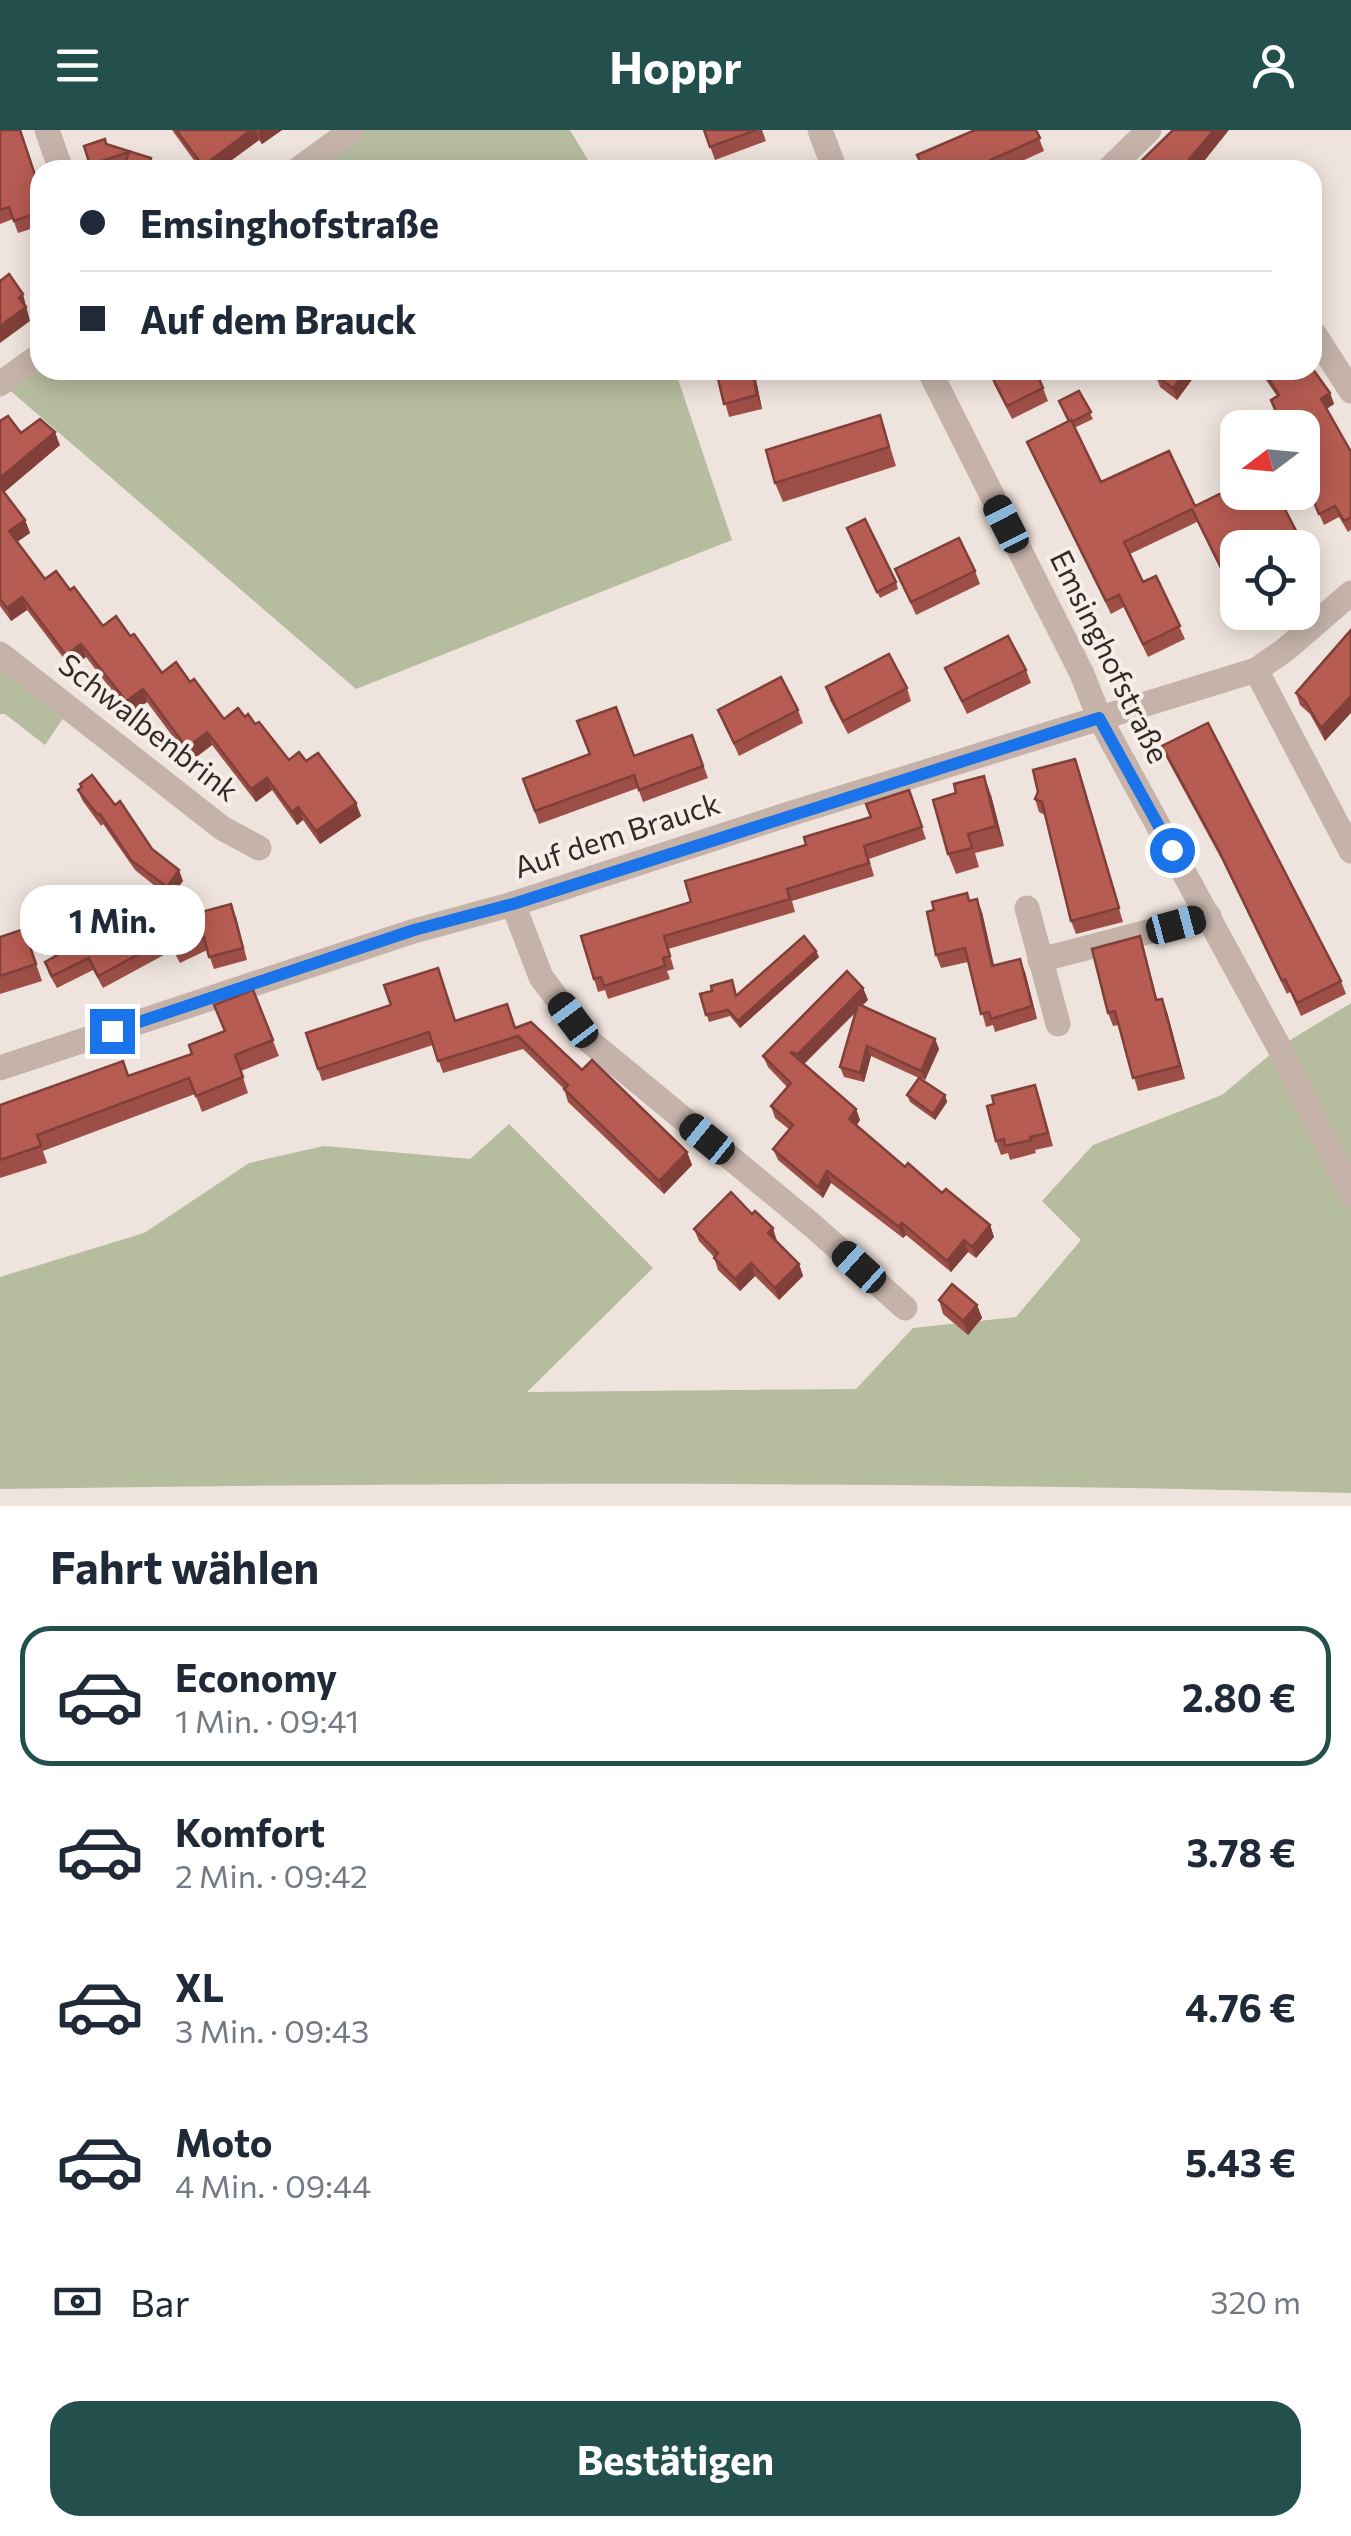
<!DOCTYPE html>
<html lang="de">
<head>
<meta charset="utf-8">
<style>
  body { margin:0; font-family:Commissioner,sans-serif; background:#f2f2f3; color:#1f2937; height:100vh; display:flex; flex-direction:column; font-size:38px; white-space:nowrap }
  * { box-sizing:border-box; margin:0 }
  p { font-size:32px; color:#747a83 }
  .icon { flex:none; width:55px; height:55px; fill:none; stroke:currentColor; stroke-width:2; stroke-linecap:round; stroke-linejoin:round }
  .map { position:relative; height:1376px; overflow:hidden }
  .drawer { display:flex; flex-direction:column; background:#fff; flex:1 }
  .drawer>* { flex:none }
  .hud { position:absolute; left:30px; top:30px; width:1292px; height:220px; border-radius:30px; box-shadow:0 5px 25px #0003; display:grid; align-content:center; height:220px; padding:0 50px; background:#fff }
  .needle { width:65px; rotate:254deg }
  .buttons { position:absolute; left:1220px; top:280px; display:grid; gap:20px }
  .buttons a { display:grid; place-items:center; width:100px; height:100px; border-radius:20px; background:#fff; box-shadow:0 5px 25px #0003; font-size:50px }
  .end { position:absolute; width:45px; height:45px; margin:-22px; border:12px solid #1a73e8; background:#fff; box-shadow:0 0 0 5px #fff }
  .from { border-radius:50% }
  .bubble { position:absolute; height:70px; border-radius:30px; background:#fff; box-shadow:0 5px 25px #0003; font-size:32px; font-weight:700; line-height:70px; text-align:center }
  .car { position:absolute; width:30px; height:60px; margin:-30px -15px; border-radius:12px; box-shadow:0 0 8px 2px #0007; background:linear-gradient(#222 24%,#8ab4d8 0 40%,#222 0 76%,#8ab4d8 0 86%,#222 0) }
  .hud b { display:flex; align-items:center; gap:35px; height:95px; font-size:38px }
  .hud b+b { border-top:2px solid #e0e1e3 }
  .hud i { width:25px; height:25px; background:#1f2937 }
  ul { padding:0; list-style:none }
  li { display:flex; align-items:center; gap:30px; height:140px; margin:0 20px 15px; padding:0 30px; border:5px solid transparent; border-radius:30px }
  li div { flex:1 }
  li b { display:block; font-size:38px }
  li em { font-style:normal; font-weight:700 }
  li.selected { border-color:#23504d }
  li>.icon { width:90px; height:90px; stroke-width:1.5 }
  h2 { padding:0 50px; font-size:45px; line-height:120px }
  .pay { display:flex; align-items:center; gap:25px; height:110px; padding:0 50px; font-size:38px }
  .pay p { margin-inline-start:auto }
  .action { display:flex; gap:20px; margin-top:auto; padding:20px 50px }
  .action a { flex:1; height:115px; border-radius:30px; background:#23504d; color:#fff; font-size:40px; font-weight:700; line-height:115px; text-align:center }
  header { display:flex; justify-content:space-between; align-items:center; height:130px; padding:0 50px; background:#23504d; color:#fff; font-size:45px; font-weight:700 }
  .map>svg:first-child { display:block }
  .green { fill:#b6bc9e }
  .lines { fill:none; stroke-linecap:round; stroke-linejoin:round }
  .minor { stroke:#c5b3aa; stroke-width:25 }
  .wall { fill:#9d4f47 }
  .shaded-wall { fill:#804039 }
  .building { fill:#b75c52; stroke:#804039; stroke-width:2.5 }
  .route { stroke:#1a73e8; stroke-width:12 }
  .labels { text-anchor:middle; stroke-width:8; stroke-linejoin:round; paint-order:stroke }
  .street-label { font-size:30px; fill:#342b29; stroke:#f7eee8 }
</style>
</head>
<body>
<header><svg class="icon" aria-label="menu" viewBox="0 0 24 24"><path d="M4 6h16M4 12h16M4 18h16"/></svg>Hoppr<svg class="icon" aria-label="person" viewBox="0 0 24 24"><circle cx="12" cy="8" r="4"/><path d="M4 21q1-7 8-7t8 7"/></svg></header>
<div class="map">
<svg width="1351" height="1376" viewBox="0 0 1351 1376">
  <rect width="100%" height="100%" fill="#efe4dd"/>
  <g class="green">
    <path d="M359,0H570L594,40H304Z"/>
    <path d="M40,240H675L732,410L356,559L6,257Z"/>
    <path d="M0,524L70,578L45,615L5,584H0Z"/>
    <path d="M1351,873V1363C901,1351 450,1352 0,1359V1147L144,1103L249,1033L324,1016L470,1029L509,994L653,1138L527,1262L856,1259L913,1198L1016,1187L1081,1110L1042,1071L1093,1015L1222,965L1279,917Z"/>
  </g>
  <g class="lines">
    <g class="minor">
      <path d="M47,0L61,40"/>
      <path d="M820,0L835,40"/>
      <path d="M297,40L352,0"/>
      <path d="M1108,40L1149,0"/>
      <path d="M1315,205L1351,261"/>
      <path d="M929,240L1082,544L1099,587L1279,917L1351,1064"/>
      <path d="M0,254L40,225"/>
      <path d="M0,524L222,698L259,718"/>
      <path d="M1256,540L1351,721"/>
      <path d="M513,774L541,847L589,911L813,1096L905,1178"/>
      <path d="M1027,778L1058,894"/>
      <path d="M1040,830L1209,786"/>
      <path d="M0,938L414,801L513,774L786,685L1256,540L1285,520L1351,463"/>
    </g>
  </g>
  <g class="wall">
    <path d="M0,0L40,59V96L18,103L13,89L0,94Z"/>
    <path d="M172,0H282L262,14L259,10L218,40H201Z"/>
    <path d="M704,0H762L766,11L715,30Z"/>
    <path d="M1036,0L1044,21L1002,40H923L917,25Z"/>
    <path d="M106,14L151,28L155,39L124,36L111,40H92L84,16Z"/>
    <path d="M716,240H754L762,279L729,287Z"/>
    <path d="M1160,240H1199L1177,270L1160,257L1156,246Z"/>
    <path d="M1259,240H1312L1330,263L1334,274L1326,279L1351,322V400L1348,402L1339,387L1324,395L1302,345L1277,266Z"/>
    <path d="M989,241L1043,258L1048,271L1012,289L994,254Z"/>
    <path d="M1079,261L1093,289L1074,298L1101,352L1169,321L1195,376L1238,355V362H1276L1307,422L1311,435L1302,439V418H1238V474L1197,392L1130,424L1143,452L1156,446L1185,509L1148,527L1124,477L1111,484L1032,324L1027,312L1068,291L1059,272Z"/>
    <path d="M880,285L896,336L783,372L775,353Z"/>
    <path d="M0,291L21,303L60,315L4,362L25,390L30,403L17,412L45,449L70,460L103,496L130,506L162,543L190,552L224,589L245,587L255,594L289,630L306,631L356,673L361,686L320,714L303,690L297,695L272,660L256,672L212,615L191,631L147,572L130,584L86,527L71,538L27,480L11,491L0,476Z"/>
    <path d="M849,405L896,452L898,459L880,468Z"/>
    <path d="M895,439L975,441L980,454L916,485Z"/>
    <path d="M1351,500L1325,611L1310,584L1300,575L1296,563Z"/>
    <path d="M945,538L1026,540L1031,553L967,584Z"/>
    <path d="M826,557L907,558L911,571L848,604L830,570Z"/>
    <path d="M718,580H798L803,593L739,626Z"/>
    <path d="M692,605L708,648L643,672L638,658L539,694L523,649L634,626Z"/>
    <path d="M1162,616L1341,851L1346,864L1301,886L1290,862L1287,864L1223,732L1167,629Z"/>
    <path d="M1075,629L1123,792L1076,804L1071,791L1045,685L1039,682L1035,669Z"/>
    <path d="M80,654L115,675L152,719L183,751L170,768L135,740L103,694L101,696L82,670L78,660L81,658Z"/>
    <path d="M909,660L926,709L869,729L874,746L792,771L795,782L668,819L674,839L667,841L670,849L608,869L605,860L598,862L594,849L691,772L806,715L871,687Z"/>
    <path d="M991,665L1004,716L975,723L979,737L956,744L948,724Z"/>
    <path d="M970,771L982,782L994,835L1025,842L1037,889L995,902L993,895L986,897L968,832L941,838L936,825Z"/>
    <path d="M199,782L236,786L247,830L214,839L207,820L180,833L173,820L103,858L93,840L57,858L49,844L45,832Z"/>
    <path d="M24,799L42,851L0,864V807Z"/>
    <path d="M1140,806L1157,870L1167,882L1185,949L1138,961L1119,895L1113,896L1108,883Z"/>
    <path d="M816,821L819,827L740,898L730,886L709,892L700,864L737,866Z"/>
    <path d="M863,858L868,870L861,876L935,909L939,919L925,950L920,948L945,965L947,972L935,990L910,972L907,965L919,948L871,926L864,952L844,947L840,937L855,882L804,934L856,979L860,990L857,995L905,1037L990,1095L994,1107L976,1128L968,1122L951,1142L906,1105L903,1108L831,1053L823,1068L778,1030L773,1019L790,1000L775,988L771,976L787,957L768,937L763,926Z"/>
    <path d="M253,860L279,926L241,941L248,963L202,982L195,964L43,1021L47,1033L0,1048V975L128,946L192,924L224,901Z"/>
    <path d="M456,891L515,898L582,940L687,1022L692,1035L664,1064L568,972L564,959L523,919L443,943L433,915L322,951L306,903Z"/>
    <path d="M1040,969L1053,1016L1035,1020L1036,1023L1010,1030L1008,1023L1001,1025L996,1011Z"/>
    <path d="M752,1084L773,1098L776,1112L799,1134L803,1146L779,1170L755,1146L740,1161L718,1140L714,1127L699,1111L694,1099Z"/>
    <path d="M939,1170L977,1175L982,1188L968,1205L943,1184Z"/>
  </g>
  <g class="shaded-wall">
    <path d="M251,0H256L259,10L218,40H204L203,36Z"/>
    <path d="M260,0H282L262,14L258,2Z"/>
    <path d="M1214,0H1229L1197,40H1180Z"/>
    <path d="M151,28L155,39L147,40Z"/>
    <path d="M23,164L30,191L0,213V196L19,168Z"/>
    <path d="M752,240H754L762,279L757,265Z"/>
    <path d="M1187,240H1199L1177,270L1173,258Z"/>
    <path d="M1330,263L1334,274L1325,280L1321,269Z"/>
    <path d="M55,302L60,315L1,365L0,348Z"/>
    <path d="M25,390L30,403L14,414L9,401Z"/>
    <path d="M22,467L27,480L11,491L7,478Z"/>
    <path d="M81,514L86,527L71,538L66,525Z"/>
    <path d="M143,559L147,572L130,584L126,571Z"/>
    <path d="M1351,566V583L1325,611L1321,598Z"/>
    <path d="M207,602L212,615L191,631L187,618Z"/>
    <path d="M1075,629L1080,642L1123,792L1119,778Z"/>
    <path d="M984,646L991,665L1004,716L996,696Z"/>
    <path d="M267,648L272,660L256,672L251,659Z"/>
    <path d="M356,673L361,686L320,714L316,701Z"/>
    <path d="M298,677L303,690L297,695L292,682Z"/>
    <path d="M179,740L183,751L170,768L167,757Z"/>
    <path d="M977,769L982,782L997,849L992,836Z"/>
    <path d="M1140,806L1144,820L1161,883L1156,870Z"/>
    <path d="M816,821L819,827L740,898L738,891Z"/>
    <path d="M1020,829L1025,842L1037,889L1032,876Z"/>
    <path d="M863,858L868,870L802,936L798,924Z"/>
    <path d="M1162,869L1167,882L1185,949L1180,936Z"/>
    <path d="M935,909L939,919L925,950L921,941Z"/>
    <path d="M867,916L871,926L864,952L860,943Z"/>
    <path d="M945,965L947,972L935,990L933,984Z"/>
    <path d="M856,979L860,990L853,1000L849,989Z"/>
    <path d="M687,1022L692,1035L664,1064L659,1051Z"/>
    <path d="M827,1041L831,1053L823,1068L818,1057Z"/>
    <path d="M902,1093L906,1105L903,1108L899,1097Z"/>
    <path d="M990,1095L994,1107L976,1128L972,1117Z"/>
    <path d="M773,1098L777,1111L772,1116L768,1103Z"/>
    <path d="M964,1110L968,1122L951,1142L947,1131Z"/>
    <path d="M751,1133L755,1146L740,1161L735,1149Z"/>
    <path d="M799,1134L803,1146L779,1170L775,1158Z"/>
    <path d="M977,1175L982,1188L968,1205L963,1191Z"/>
  </g>
  <g class="building">
    <path d="M0,0H20L40,60V82L14,91L9,77L0,80Z"/>
    <path d="M176,0H251L203,36Z"/>
    <path d="M704,0H756L710,17Z"/>
    <path d="M975,0H1036L1040,8L968,40H924L917,25Z"/>
    <path d="M1173,0H1214L1180,40H1132Z"/>
    <path d="M105,9L106,14L151,28L147,40H123L129,22L90,35L84,16Z"/>
    <path d="M9,144L23,164L19,168L26,177L0,196V151Z"/>
    <path d="M1312,238L1330,263L1321,269L1351,322V387L1344,391L1335,376L1319,384L1302,344V298H1283L1271,270L1279,265L1263,240H1312Z"/>
    <path d="M716,240H752L757,265L724,274Z"/>
    <path d="M990,240H1035L1043,258L1007,276L989,241Z"/>
    <path d="M1160,240H1187L1173,258L1156,246Z"/>
    <path d="M1079,261L1091,282L1071,292L1069,291L1059,271Z"/>
    <path d="M880,285L889,317L775,353L766,320Z"/>
    <path d="M8,286L21,303L40,289L55,302L0,348V291Z"/>
    <path d="M1071,290L1101,352L1169,321L1195,376L1238,355V362H1276L1307,422L1302,424V418H1238V465L1235,466L1192,379L1124,412L1143,452L1156,446L1180,496L1143,514L1119,465L1106,471L1027,312Z"/>
    <path d="M1238,309V333L1227,315Z"/>
    <path d="M0,357L25,390L9,401L45,449L56,441L70,460L74,457L103,496L116,486L130,506L134,504L162,543L176,532L190,552L194,549L224,589L238,578L245,587L248,584L255,594L259,592L289,630L299,622L306,631L318,623L356,673L316,701L298,677L292,682L267,648L251,659L207,602L187,618L143,559L126,571L81,514L66,525L22,467L7,478L0,469Z"/>
    <path d="M865,389L896,452L877,462L847,398Z"/>
    <path d="M959,408L975,441L911,472L895,439Z"/>
    <path d="M1351,500V566L1321,598L1305,571L1296,563Z"/>
    <path d="M1008,506L1026,540L962,571L945,538Z"/>
    <path d="M889,524L907,558L843,591L826,557Z"/>
    <path d="M781,547L798,580L734,613L718,580Z"/>
    <path d="M616,577L634,626L692,605L703,636L639,660L634,645L535,681L523,649L590,624L577,591Z"/>
    <path d="M1208,593L1341,851L1297,873L1285,849L1282,851L1218,719L1162,616Z"/>
    <path d="M1075,629L1119,778L1071,791L1042,672L1035,669L1038,662L1033,640Z"/>
    <path d="M92,645L115,675L120,671L152,719L179,740L167,757L131,730L100,684L98,685L78,660L82,657L80,654Z"/>
    <path d="M984,646L996,696L968,704L972,718L948,724L933,670L956,663L954,654Z"/>
    <path d="M909,660L922,697L864,716L869,733L787,759L790,769L664,806L670,826L663,828L665,836L604,856L601,847L594,849L581,806L691,772L685,751L806,715L804,707L871,687L866,674Z"/>
    <path d="M967,763L969,771L977,769L992,836L1020,829L1032,876L991,889L989,882L981,884L965,818L936,825L927,782L934,780L932,772Z"/>
    <path d="M194,769L198,783L231,774L243,818L209,827L204,807L175,821L169,808L98,846L89,828L52,846L45,832L125,787Z"/>
    <path d="M24,799L36,834L0,846V807Z"/>
    <path d="M804,806L816,821L738,891L728,880L706,885L700,864L712,861L711,856L732,850L736,866Z"/>
    <path d="M1140,806L1156,870L1162,869L1180,936L1133,948L1115,881L1108,883L1092,819Z"/>
    <path d="M438,838L455,891L507,874L515,898L531,892L582,940L592,930L687,1022L659,1051L564,959L568,955L518,906L438,931L429,902L318,939L306,903L391,875L384,855Z"/>
    <path d="M847,841L863,858L798,924L790,922L856,979L849,989L905,1037L908,1033L942,1063L946,1059L990,1095L972,1117L964,1110L947,1131L902,1093L899,1097L827,1041L818,1057L773,1019L793,995L771,976L791,953L763,926Z"/>
    <path d="M253,860L273,910L235,925L243,947L196,966L189,948L37,1005L41,1016L0,1030V975L123,931L128,946L192,924L189,915L225,901L214,875Z"/>
    <path d="M858,874L935,909L921,941L867,916L860,943L840,937Z"/>
    <path d="M919,948L945,965L933,984L907,965Z"/>
    <path d="M1035,955L1048,1003L1030,1007L1031,1010L1005,1016L1004,1009L996,1011L987,976L994,974L992,966Z"/>
    <path d="M731,1062L752,1084L755,1081L773,1098L768,1103L799,1134L775,1158L751,1133L735,1149L714,1128L718,1123L694,1099Z"/>
    <path d="M952,1154L977,1175L963,1191L939,1170Z"/>
  </g>
  <g class="lines">
    <path class="route" d="M112,901L414,800L513,774L1099,588L1172,720"/>
  </g>
  <g class="labels">
    <g class="street-label">
      <text transform="translate(1109 527) rotate(64)" y="10">Emsinghofstraße</text>
      <text transform="translate(148 598) rotate(38)" y="10">Schwalbenbrink</text>
      <text transform="translate(617 706) rotate(-18)" y="10">Auf dem Brauck</text>
    </g>
  </g>
</svg>
<div class="buttons">
<a><svg class="needle" viewBox="-14 -14 28 28"><path d="M0-13l5 13h-10z" fill="#e53935"/><path d="M0 13l5-13h-10z" fill="#747a83"/></svg></a>
<a><svg class="icon" aria-label="locate" viewBox="0 0 24 24"><circle cx="12" cy="12" r="6"/><path d="M12 2v4M12 18v4M2 12h4M18 12h4"/></svg></a>
</div>
<i class="end from" style="left:1172px;top:720px"></i>
<i class="end" style="left:112px;top:901px"></i>
<div class="bubble" style="left:20px;top:755px;width:185px">1 Min.</div>
<i class="car" style="left:1006px;top:394px;rotate:333deg"></i>
<i class="car" style="left:1176px;top:795px;rotate:75deg"></i>
<i class="car" style="left:573px;top:890px;rotate:323deg"></i>
<i class="car" style="left:707px;top:1009px;rotate:309deg"></i>
<i class="car" style="left:859px;top:1137px;rotate:312deg"></i>
<div class="hud">
<b><i class="from"></i>Emsinghofstraße</b>
<b><i></i>Auf dem Brauck</b>
</div>
</div>
<section class="drawer">
<h2>Fahrt wählen</h2>
<ul>
<li class="selected"><svg class="icon" aria-label="car" viewBox="0 0 24 24"><path d="M5 17H2v-5l4-1 3-4h7l3 4 3 1v5h-3M9 17h6M6 11h13"/><circle cx="7" cy="17" r="2"/><circle cx="17" cy="17" r="2"/></svg><div><b>Economy</b><p>1 Min. · 09:41</p></div><em>2.80 €</em></li>
<li><svg class="icon" aria-label="car" viewBox="0 0 24 24"><path d="M5 17H2v-5l4-1 3-4h7l3 4 3 1v5h-3M9 17h6M6 11h13"/><circle cx="7" cy="17" r="2"/><circle cx="17" cy="17" r="2"/></svg><div><b>Komfort</b><p>2 Min. · 09:42</p></div><em>3.78 €</em></li>
<li><svg class="icon" aria-label="car" viewBox="0 0 24 24"><path d="M5 17H2v-5l4-1 3-4h7l3 4 3 1v5h-3M9 17h6M6 11h13"/><circle cx="7" cy="17" r="2"/><circle cx="17" cy="17" r="2"/></svg><div><b>XL</b><p>3 Min. · 09:43</p></div><em>4.76 €</em></li>
<li><svg class="icon" aria-label="car" viewBox="0 0 24 24"><path d="M5 17H2v-5l4-1 3-4h7l3 4 3 1v5h-3M9 17h6M6 11h13"/><circle cx="7" cy="17" r="2"/><circle cx="17" cy="17" r="2"/></svg><div><b>Moto</b><p>4 Min. · 09:44</p></div><em>5.43 €</em></li>
</ul>
<div class="pay"><svg class="icon" aria-label="cash" viewBox="0 0 24 24"><path d="M3 7h18v10H3z"/><circle cx="12" cy="12" r="2"/></svg>Bar<p>320 m</p></div>
<div class="action"><a>Bestätigen</a></div>
</section>
</body>
</html>
